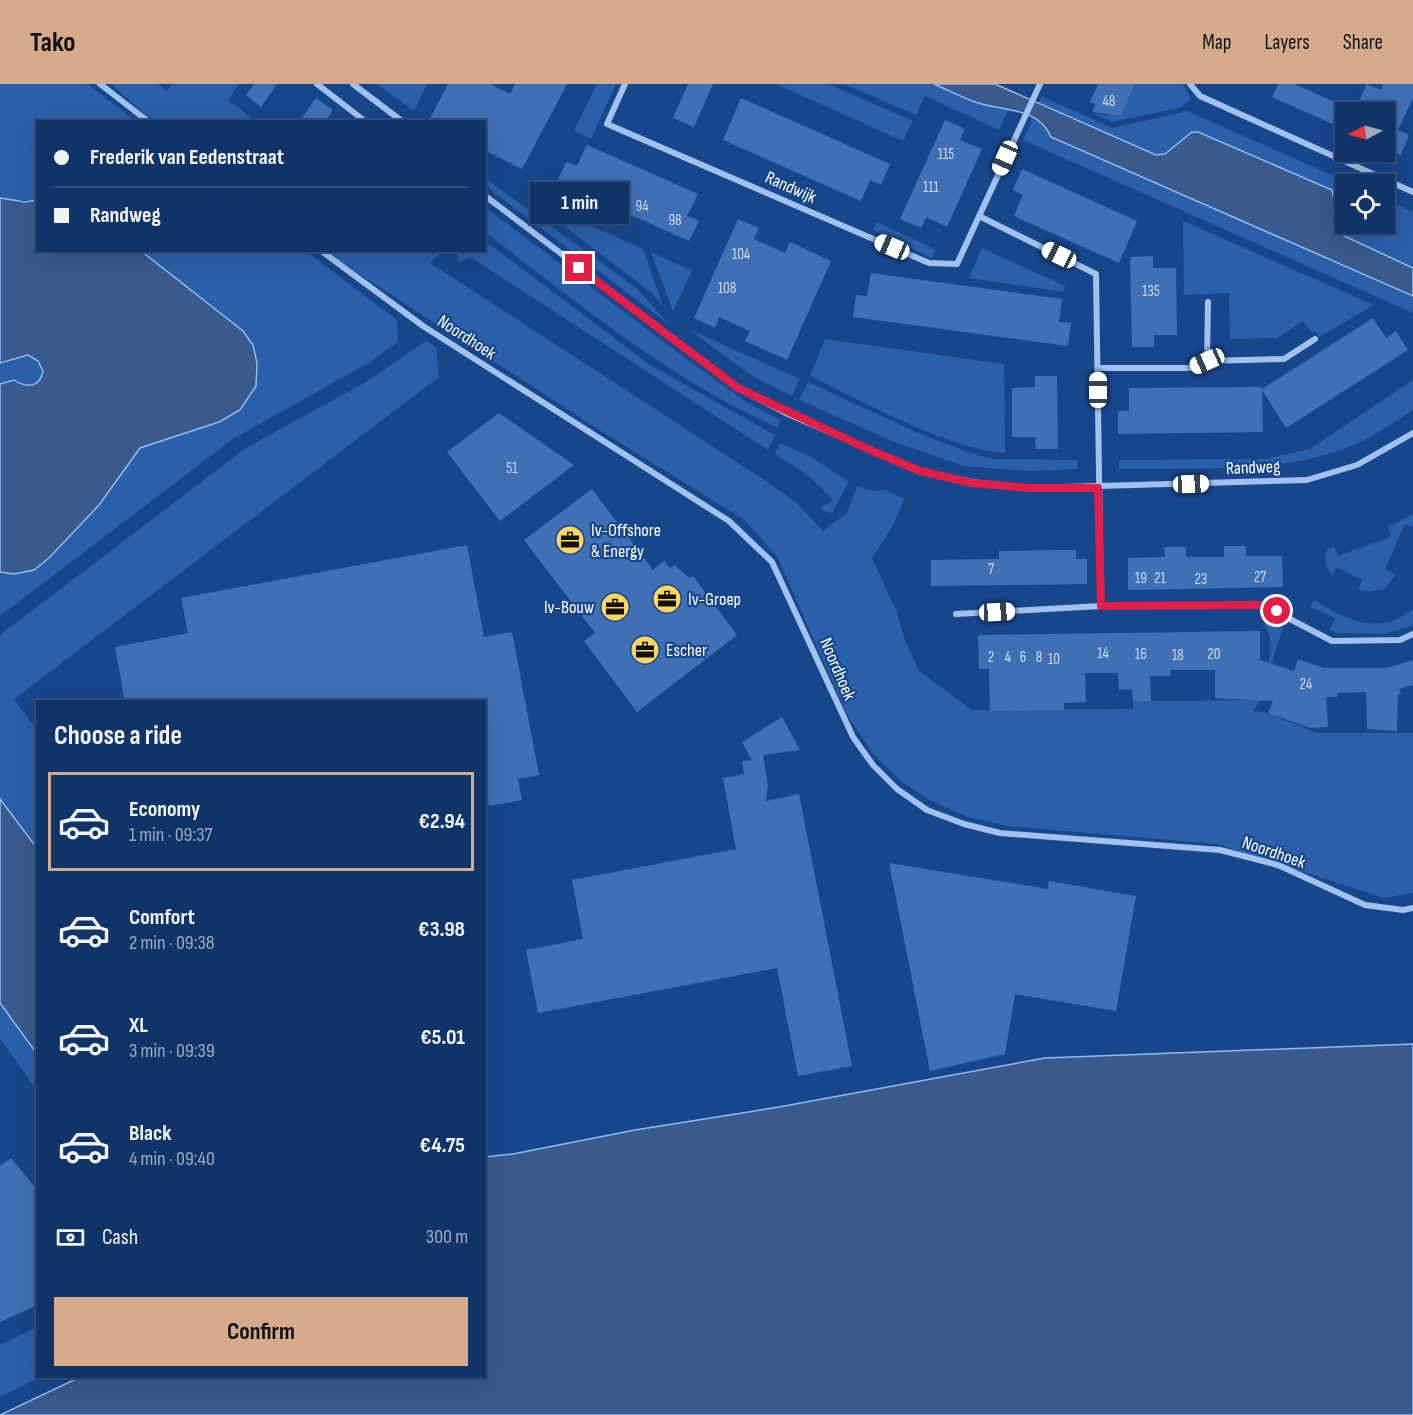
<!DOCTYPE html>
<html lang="en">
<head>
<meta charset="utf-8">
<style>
  body { margin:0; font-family:"Sofia Sans Condensed",sans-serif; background:#1e3f71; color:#f1f3f6; height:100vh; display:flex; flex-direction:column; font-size:22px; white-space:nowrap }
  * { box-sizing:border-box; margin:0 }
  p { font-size:20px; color:#9caac0 }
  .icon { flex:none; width:33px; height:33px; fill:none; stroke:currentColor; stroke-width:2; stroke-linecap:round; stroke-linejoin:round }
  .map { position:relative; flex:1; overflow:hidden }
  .side { position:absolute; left:36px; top:616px; width:450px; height:678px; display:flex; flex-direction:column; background:#113468; border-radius:0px; box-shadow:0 6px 24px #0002,0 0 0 2px #304f7c }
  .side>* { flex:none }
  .top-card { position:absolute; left:36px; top:36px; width:450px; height:132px; border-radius:0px; box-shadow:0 6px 24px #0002,0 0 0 2px #304f7c; display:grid; align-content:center; height:132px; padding:0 18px; background:#113468 }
  .needle { width:39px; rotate:264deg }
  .controls { position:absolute; left:1335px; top:18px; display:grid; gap:12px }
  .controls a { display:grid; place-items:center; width:60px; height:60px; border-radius:0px; background:#113468; box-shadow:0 6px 24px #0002,0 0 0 2px #304f7c; font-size:30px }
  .end { position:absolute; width:27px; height:27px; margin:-14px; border:8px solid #e11d48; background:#fff; box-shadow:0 0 0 3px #fff }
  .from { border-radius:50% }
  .bubble { position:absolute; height:42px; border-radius:0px; background:#113468; box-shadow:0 6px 24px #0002,0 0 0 2px #304f7c; font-size:20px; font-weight:700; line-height:42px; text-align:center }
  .car { position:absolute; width:18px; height:36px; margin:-18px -9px; border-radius:8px; box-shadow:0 0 4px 2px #0007; background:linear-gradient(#fff 24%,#345 0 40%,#fff 0 76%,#345 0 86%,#fff 0) }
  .top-card b { display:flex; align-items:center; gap:21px; height:57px; font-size:22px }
  .top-card b+b { border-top:2px solid #304f7c }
  .top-card i { width:15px; height:15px; background:#f1f3f6 }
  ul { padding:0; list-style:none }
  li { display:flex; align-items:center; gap:18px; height:99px; margin:0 12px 9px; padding:0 6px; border:3px solid transparent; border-radius:0px }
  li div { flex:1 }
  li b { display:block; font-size:22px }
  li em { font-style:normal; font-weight:700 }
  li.selected { border-color:#d6ab8b }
  li>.icon { width:54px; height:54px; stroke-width:1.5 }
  h2 { padding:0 18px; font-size:27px; line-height:72px }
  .pay { display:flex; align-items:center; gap:15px; height:66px; padding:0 18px; font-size:22px }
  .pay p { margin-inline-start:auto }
  .button { display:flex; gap:12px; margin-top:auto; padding:12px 18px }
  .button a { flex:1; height:69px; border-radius:0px; background:#d6ab8b; color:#111; font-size:24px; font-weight:700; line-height:69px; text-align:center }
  header { display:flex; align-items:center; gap:36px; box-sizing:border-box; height:84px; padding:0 30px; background:#d6ab8b; color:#111 }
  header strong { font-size:28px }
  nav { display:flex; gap:33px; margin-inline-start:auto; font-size:21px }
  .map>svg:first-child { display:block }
  .green { fill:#2a5fa9 }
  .water { fill:#385a8d; stroke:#93bbf1; stroke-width:1.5 }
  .building { fill:#4070b3 }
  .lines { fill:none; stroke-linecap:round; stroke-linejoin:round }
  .minor { stroke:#a1c1ee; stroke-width:6 }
  .route { stroke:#e11d48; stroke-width:8 }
  .labels { text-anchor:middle; stroke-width:4.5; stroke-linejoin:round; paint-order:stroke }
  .number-label { font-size:15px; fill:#cfdbec }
  .street-label { font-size:18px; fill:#fff; stroke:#17468a }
  .poi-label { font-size:18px; fill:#fff; stroke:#17468a; text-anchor:start }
</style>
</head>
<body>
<header>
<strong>Tako</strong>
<nav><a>Map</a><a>Layers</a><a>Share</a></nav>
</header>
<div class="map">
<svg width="1413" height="1331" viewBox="0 0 1413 1331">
  <rect width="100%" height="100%" fill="#17468a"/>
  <g class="green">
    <path d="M0,0H87L136,37L38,38L37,116H3L0,114Z"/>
    <path d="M111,0H158L167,7L173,0H239L228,16L256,37H152Z"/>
    <path d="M377,0H427L414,27Z"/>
    <path d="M597,0H616L591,55L574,47Z"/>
    <path d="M776,0H828L913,37L903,57Z"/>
    <path d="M844,0H934L956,10L1009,25L999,46L925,12L916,31Z"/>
    <path d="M1135,0H1183L1191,15L1180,24L1112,38L1092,29L1108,32L1110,27L1116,32H1121Z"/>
    <path d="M1042,13L1113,44L1187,27L1352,100H1346V140H1384L1385,115L1413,128V184L1342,151L1332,106L1198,48H1192L1165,70L1156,71L1038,20Z"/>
    <path d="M1033,33L1048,45L1051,53L1413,212V229L1023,56Z"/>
    <path d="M485,94L636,204L669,240L494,109L485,99Z"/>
    <path d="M538,118L643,165L663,222L652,209L536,121Z"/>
    <path d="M485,123L688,276L748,319L780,336L778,344C671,296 579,220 487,150Z"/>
    <path d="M1183,137L1374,221L1319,253L1315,247L1312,249L1303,237L1277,254L1230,255L1229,209L1184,211Z"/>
    <path d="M877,138L936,166L932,174L873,146Z"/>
    <path d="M485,157L650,281L775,351L768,366L470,173L458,179L457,167L484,166Z"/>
    <path d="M982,164L1065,202L1064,208L969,194Z"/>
    <path d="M141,167H306L397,236L398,258L370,278L233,355L0,532V488L14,490L99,421L140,364L220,338L240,326L255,302L257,279L253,261Z"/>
    <path d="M324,167H442L430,179L766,397L797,419L823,447L847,429L857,402L872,407L886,406L904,415L894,440L872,474L896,526L905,556L919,587L972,626L1133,625V617L1252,616L1256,614C1264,589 1280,562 1263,539L1283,544L1259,618L1253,627L1267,629L1317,649H1413V809L1384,814L1217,760L1007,742L968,733L929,716L902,698L875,672L848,633L777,472L743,435L604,349Z"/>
    <path d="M651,168L692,187L673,227Z"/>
    <path d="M690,246L800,295L792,312L752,292Z"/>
    <path d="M825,255L1004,280L1005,369C950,366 862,317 810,292Z"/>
    <path d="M426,257L436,263L439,293L14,615L37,646V764L0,715V551L246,364L366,298Z"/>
    <path d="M24,271L32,272L41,281L42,292L35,300L27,302L14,296L0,300V279Z"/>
    <path d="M1413,296V326C1392,340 1370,355 1346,364C1275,391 1194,383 1119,385V376L1266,375L1310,365Z"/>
    <path d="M808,298L916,348L973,370L994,375L1077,376V385L1028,387L964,382L897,359L799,316Z"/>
    <path d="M780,359L811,373L849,398L832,429L823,427L821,423L834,416L809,392L775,370Z"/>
    <path d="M1413,430V443L1405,440L1385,485L1396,490L1385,505L1368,508L1358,505L1362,496L1336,483L1332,492C1326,483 1323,475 1327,466L1334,462L1338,472L1391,453L1388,443Z"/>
    <path d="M1314,516C1346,536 1379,553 1413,525V541L1385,550L1337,549L1330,546L1335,534L1310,523Z"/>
    <path d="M0,919L37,970V1007L0,954Z"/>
    <path d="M37,1243L38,1293H41L0,1313V1261Z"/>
  </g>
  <g class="water">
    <path d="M934,0H995L1156,71L1165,70L1192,48H1198L1332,106L1342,151L1413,184V212L1051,53C1038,23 1004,27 978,19C963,14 948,6 934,0Z"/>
    <path d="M0,114L25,118L37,116L38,166L141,167L243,247L253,261L257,279L256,302L240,326L219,338L140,364L99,421L50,473L34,486L14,490L0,488V300L14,296C26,304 40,304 43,287L38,277L28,271L0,279Z"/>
    <path d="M0,715L37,764V970L0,919Z"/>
    <path d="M1413,960V1331H0L80,1293H484L485,1073L513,1070L635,1046L779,1023L1045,974Z"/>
  </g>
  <g class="building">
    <path d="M254,0H277L261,23L246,11Z"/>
    <path d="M448,0H490L510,10L515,0H567L522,85L484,66V38H428Z"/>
    <path d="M688,0H713L694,43L673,34Z"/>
    <path d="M1098,0H1135L1121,32L1093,28L1095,20L1090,18Z"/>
    <path d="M1278,0H1294L1346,23V46L1272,13Z"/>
    <path d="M1367,0L1381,6L1383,0H1413V14L1398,46L1409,51L1401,71L1389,65L1384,75V28H1354Z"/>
    <path d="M316,14L333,26L325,38H299Z"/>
    <path d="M741,14L890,80L881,101L870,96L861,117L723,56Z"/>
    <path d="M945,36L965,45L960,56L982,65L947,143L926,133L921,144L900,135Z"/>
    <path d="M587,61L698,110L687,132L699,137L689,157L557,98L566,78L577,82Z"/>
    <path d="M1022,85L1137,137L1119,179L1014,132L1023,111L1013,106Z"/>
    <path d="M738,135L759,144L754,155L785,169L790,158L831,177L787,276L745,257L750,247L719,233L715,244L694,234Z"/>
    <path d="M1153,172V184H1176L1177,251H1154V263H1132L1130,173Z"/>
    <path d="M871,189L1062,215L1059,238L1071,239L1068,262L853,233L856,211L867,212Z"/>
    <path d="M1373,234L1386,254L1396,247L1408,266L1286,344L1262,306L1263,348L1118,350V327H1129V304L1262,303V305Z"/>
    <path d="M1035,292H1057L1058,365H1036L1035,353H1012V304L1035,303Z"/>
    <path d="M499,329L574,381L500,437L447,368Z"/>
    <path d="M592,405L653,486L664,477L670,484L674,481L690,494L693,492L737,551L637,628L584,557L595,549L524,456Z"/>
    <path d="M467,461L484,553L512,548L539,691L518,695L522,716L489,722L484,696V618H125L115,563L188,549L181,514Z"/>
    <path d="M1224,462H1246V472H1282L1283,503L1128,506V474L1165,473L1164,463H1186V473H1224Z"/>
    <path d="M1053,466H1076V475H1087V500L931,502V476L999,475V467Z"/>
    <path d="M1260,547V576L1294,587L1298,575L1324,584H1387L1413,576V601L1399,605L1401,610H1398L1397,647L1367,645L1366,608L1338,609L1337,613H1326L1328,643L1310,644L1268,629L1273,617L1215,614V586H1170L1171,592H1150L1151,617H1133L1132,605L1119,606L1118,589H1085L1086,618L1064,619V626L990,627L989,585H979L978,551Z"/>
    <path d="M782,633L800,666L763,671L768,702L766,717L799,710L852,982L798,992L777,884L538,929L526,866L583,855L572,796L736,765L723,694L744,690L742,677L752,676L742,658Z"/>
    <path d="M889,779L1048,805L1049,797L1136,812L1116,927L1015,910L1005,970L930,987Z"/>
    <path d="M11,1074L38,1107V1221L0,1238V1082Z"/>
  </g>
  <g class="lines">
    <g class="minor">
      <path d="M100,0L149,38"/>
      <path d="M317,0L366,38"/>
      <path d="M353,0L403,38"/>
      <path d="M625,0L607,40L929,179L957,180L1040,0"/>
      <path d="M1190,0L1200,12L1413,108"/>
      <path d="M484,111L738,304L788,330L920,387L972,398L1030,404L1307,396L1357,381L1413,349"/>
      <path d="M979,132L1096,190L1101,522"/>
      <path d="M320,166L423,242L729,437L772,478L853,653L873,681L897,705L927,726L964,740L1000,749L1220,766L1278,781L1365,821L1403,826L1413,824"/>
      <path d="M1207,277L1208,218"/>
      <path d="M1098,284H1193L1207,277L1284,275L1315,255"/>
      <path d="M956,530L1101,522L1263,521L1332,557L1400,556L1413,550"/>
    </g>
  </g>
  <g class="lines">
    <path class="route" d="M579,184L738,304L870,366L920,387L972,399L1030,404H1098L1101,522L1263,521L1277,527"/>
  </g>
  <defs>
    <g id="office-disc" transform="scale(1.5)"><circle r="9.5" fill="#ffd65e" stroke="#17468a"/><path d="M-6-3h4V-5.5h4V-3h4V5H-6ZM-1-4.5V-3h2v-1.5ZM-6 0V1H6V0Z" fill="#111"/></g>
  </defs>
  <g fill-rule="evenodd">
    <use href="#office-disc" x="570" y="456"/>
    <use href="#office-disc" x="667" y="515"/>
    <use href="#office-disc" x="615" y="523"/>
    <use href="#office-disc" x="645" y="566"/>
  </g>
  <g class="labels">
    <g class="number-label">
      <text x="1109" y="22">48</text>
      <text x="946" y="75">115</text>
      <text x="931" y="108">111</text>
      <text x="642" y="127">94</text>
      <text x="675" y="141">98</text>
      <text x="741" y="175">104</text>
      <text x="727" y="209">108</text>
      <text x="1151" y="212">135</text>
      <text x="512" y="389">51</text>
      <text x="991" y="490">7</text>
      <text x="1260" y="498">27</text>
      <text x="1141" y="499">19</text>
      <text x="1160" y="499">21</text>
      <text x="1201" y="500">23</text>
      <text x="1103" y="574">14</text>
      <text x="1141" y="575">16</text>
      <text x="1214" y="575">20</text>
      <text x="1178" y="576">18</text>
      <text x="991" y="578">2</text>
      <text x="1008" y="578">4</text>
      <text x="1023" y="578">6</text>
      <text x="1039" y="578">8</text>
      <text x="1054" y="580">10</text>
      <text x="1306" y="605">24</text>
    </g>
    <g class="street-label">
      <text transform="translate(791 103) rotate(24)" y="6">Randwijk</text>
      <text transform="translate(467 253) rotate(33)" y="6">Noordhoek</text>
      <text transform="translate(1253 383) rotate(-2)" y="6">Randweg</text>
      <text transform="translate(838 585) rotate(67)" y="6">Noordhoek</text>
      <text transform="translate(1274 768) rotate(19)" y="6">Noordhoek</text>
    </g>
    <g class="poi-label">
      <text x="591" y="452">Iv-Offshore<tspan x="591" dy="21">&amp; Energy</tspan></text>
      <text x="688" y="521">Iv-Groep</text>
      <text x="594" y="529" text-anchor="end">Iv-Bouw</text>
      <text x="666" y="572">Escher</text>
    </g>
  </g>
</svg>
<div class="controls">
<a><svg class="needle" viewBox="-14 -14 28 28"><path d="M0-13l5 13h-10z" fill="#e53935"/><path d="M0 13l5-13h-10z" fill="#9caac0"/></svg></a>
<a><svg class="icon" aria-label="locate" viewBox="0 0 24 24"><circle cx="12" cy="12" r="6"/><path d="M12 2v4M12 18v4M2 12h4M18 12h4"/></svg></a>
</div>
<i class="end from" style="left:1277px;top:527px"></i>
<i class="end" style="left:579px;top:184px"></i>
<div class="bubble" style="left:530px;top:98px;width:99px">1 min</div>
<i class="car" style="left:1005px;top:74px;rotate:204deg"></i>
<i class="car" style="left:892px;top:163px;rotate:293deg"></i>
<i class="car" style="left:1059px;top:171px;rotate:296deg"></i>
<i class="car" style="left:1207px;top:277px;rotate:246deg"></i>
<i class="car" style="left:1098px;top:306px;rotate:0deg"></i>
<i class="car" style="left:1191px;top:400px;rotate:88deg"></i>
<i class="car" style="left:997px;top:528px;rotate:87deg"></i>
<div class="top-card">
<b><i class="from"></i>Frederik van Eedenstraat</b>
<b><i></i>Randweg</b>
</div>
<section class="side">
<h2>Choose a ride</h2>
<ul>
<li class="selected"><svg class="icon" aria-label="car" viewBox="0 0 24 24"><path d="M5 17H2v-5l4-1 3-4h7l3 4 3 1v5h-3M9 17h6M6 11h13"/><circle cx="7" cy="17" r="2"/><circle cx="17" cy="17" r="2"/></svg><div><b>Economy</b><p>1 min · 09:37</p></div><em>€2.94</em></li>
<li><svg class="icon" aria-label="car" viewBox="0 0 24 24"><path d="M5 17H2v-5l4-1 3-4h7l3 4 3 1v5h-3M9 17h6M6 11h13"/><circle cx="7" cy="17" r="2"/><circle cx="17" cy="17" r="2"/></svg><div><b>Comfort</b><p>2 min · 09:38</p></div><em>€3.98</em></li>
<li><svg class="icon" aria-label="car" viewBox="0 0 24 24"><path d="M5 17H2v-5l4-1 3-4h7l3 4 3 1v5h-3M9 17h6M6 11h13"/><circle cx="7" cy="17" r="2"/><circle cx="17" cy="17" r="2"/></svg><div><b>XL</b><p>3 min · 09:39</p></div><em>€5.01</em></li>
<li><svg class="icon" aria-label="car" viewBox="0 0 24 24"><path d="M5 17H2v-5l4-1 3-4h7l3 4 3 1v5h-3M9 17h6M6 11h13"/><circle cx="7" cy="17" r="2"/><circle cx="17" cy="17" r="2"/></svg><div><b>Black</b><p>4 min · 09:40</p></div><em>€4.75</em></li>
</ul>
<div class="pay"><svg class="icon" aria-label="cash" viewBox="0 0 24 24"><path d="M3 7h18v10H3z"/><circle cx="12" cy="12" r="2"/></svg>Cash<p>300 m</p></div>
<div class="button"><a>Confirm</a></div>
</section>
</div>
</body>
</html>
